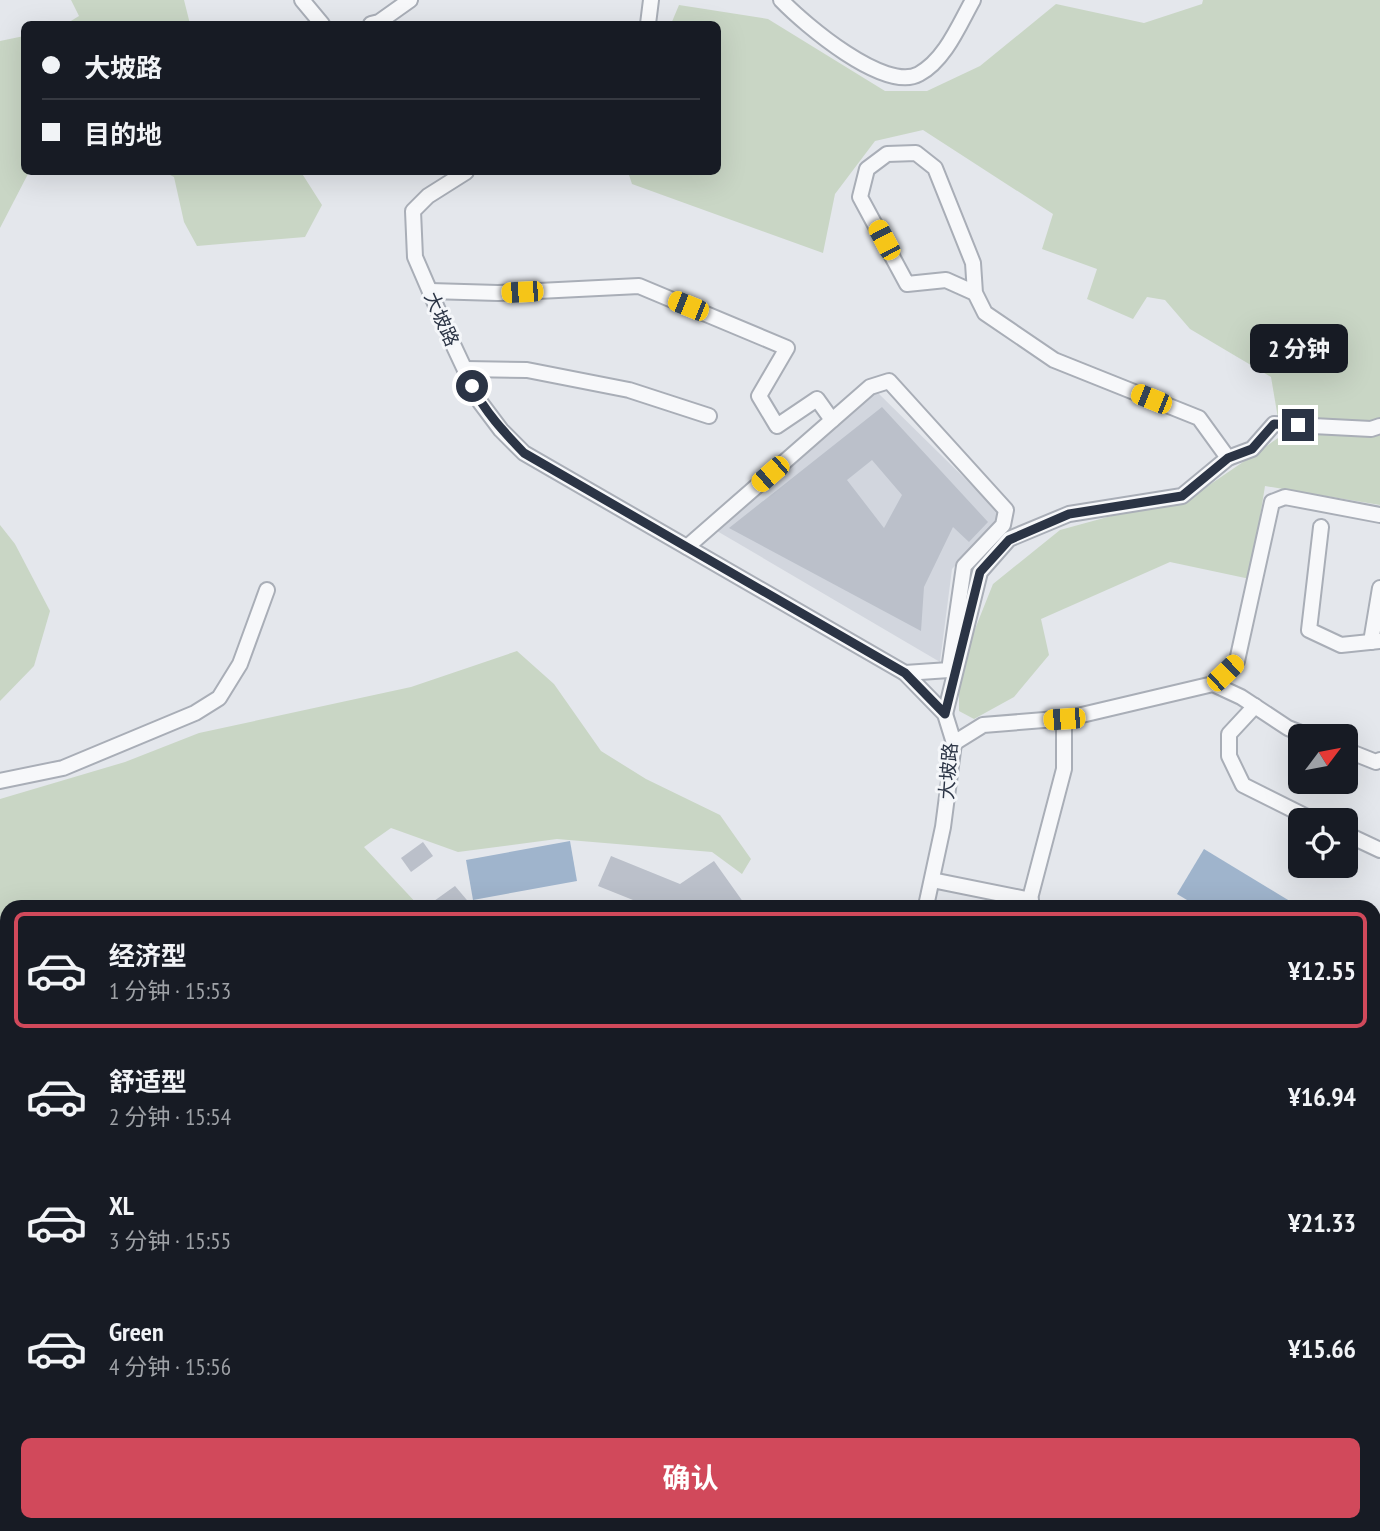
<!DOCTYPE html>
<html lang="zh">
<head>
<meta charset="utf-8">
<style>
  body { margin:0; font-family:"PT Sans Narrow","Noto Sans SC",sans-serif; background:#242831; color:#f1f3f6; height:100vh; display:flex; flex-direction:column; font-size:26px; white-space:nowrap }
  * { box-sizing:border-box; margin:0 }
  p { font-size:23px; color:#9ea1a6 }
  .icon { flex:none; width:38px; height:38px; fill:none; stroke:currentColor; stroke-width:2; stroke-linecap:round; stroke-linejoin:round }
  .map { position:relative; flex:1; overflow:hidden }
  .sheet { position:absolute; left:0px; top:900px; width:1381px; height:632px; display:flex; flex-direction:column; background:#171b24; border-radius:21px 21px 0 0; box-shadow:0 7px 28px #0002 }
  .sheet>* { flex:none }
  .hud { position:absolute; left:21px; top:21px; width:700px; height:154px; border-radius:10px; box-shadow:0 7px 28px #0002; display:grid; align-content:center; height:154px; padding:0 21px; background:#171b24 }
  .needle { width:46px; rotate:58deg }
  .fabs { position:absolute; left:1288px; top:724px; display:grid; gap:14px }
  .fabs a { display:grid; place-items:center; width:70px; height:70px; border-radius:10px; background:#171b24; box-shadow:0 7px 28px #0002; font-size:35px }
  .end { position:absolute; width:32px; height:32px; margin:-16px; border:9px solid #2b3445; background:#fff; box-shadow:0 0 0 4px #fff }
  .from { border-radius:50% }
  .bubble { position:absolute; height:49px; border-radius:10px; background:#171b24; box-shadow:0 7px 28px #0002; font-size:23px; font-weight:700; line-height:49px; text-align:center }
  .car { position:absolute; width:21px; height:42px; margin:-21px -10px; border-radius:9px; box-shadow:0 0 5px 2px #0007; background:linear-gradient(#f5c518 24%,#345 0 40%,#f5c518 0 76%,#345 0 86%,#f5c518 0) }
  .hud b { display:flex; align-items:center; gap:24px; height:66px; font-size:26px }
  .hud b+b { border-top:2px solid #363941 }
  .hud i { width:18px; height:18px; background:#f1f3f6 }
  ul { padding:12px 0 0; list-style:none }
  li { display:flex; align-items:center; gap:21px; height:116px; margin:0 14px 10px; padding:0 7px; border:4px solid transparent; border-radius:10px }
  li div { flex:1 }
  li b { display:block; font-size:26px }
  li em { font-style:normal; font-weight:700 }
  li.on { border-color:#d1495b }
  li>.icon { width:63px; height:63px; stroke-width:1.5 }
  .action { display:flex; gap:14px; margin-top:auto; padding:14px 21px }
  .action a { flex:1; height:80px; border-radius:10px; background:#d1495b; color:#fff; font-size:28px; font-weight:700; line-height:80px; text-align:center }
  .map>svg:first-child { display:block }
  .built { fill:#d2d6de }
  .green { fill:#c9d6c5 }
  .water { fill:#9fb4cc }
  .building { fill:#bbc0ca; fill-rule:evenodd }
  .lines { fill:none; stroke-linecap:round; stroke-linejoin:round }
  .minor-casing { stroke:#a9aeb7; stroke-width:18 }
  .major-casing { stroke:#a3abb8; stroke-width:21 }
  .minor { stroke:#f7f8fa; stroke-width:14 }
  .major { stroke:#fff; stroke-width:18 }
  .route { stroke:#2b3445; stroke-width:9 }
  .labels { text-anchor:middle; stroke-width:6; stroke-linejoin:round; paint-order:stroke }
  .street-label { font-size:19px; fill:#2b3445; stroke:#f4f6f9 }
</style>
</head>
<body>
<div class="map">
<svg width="1380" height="1531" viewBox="0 0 1380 1531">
  <rect width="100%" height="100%" fill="#e4e7ec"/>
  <path class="built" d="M877,392L1003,516L952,569L940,662L717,531Z"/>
  <g class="green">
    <path d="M71,0H184L190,24H66L79,16Z"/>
    <path d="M1203,0H1380V505L1265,486L1250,579L1170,562L1041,619L1049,655L1014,697L974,719L959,711V669L993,584L1060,530L1199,492L1281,436L1271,377L1190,329L1165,300L1147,297L1133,319L1087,299L1097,269L1042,249L1053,214L923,130L875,141L835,194L823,253L632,184L628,172H718V24H671L679,5L768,19L885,91H927L980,66L1056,4L1144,23L1202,4Z"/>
    <path d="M24,36V172H29L0,228V41Z"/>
    <path d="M164,172H301L322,205L305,237L197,246L184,222L174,177Z"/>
    <path d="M0,525L15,544L50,611L34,666L0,701Z"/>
    <path d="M517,651L554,684L601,751L646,779L720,815L751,859L742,874L712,852L557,839L458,852L391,828L364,847L419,906H7V1198L0,1203V799L125,762L199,733L411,687Z"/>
    <path d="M0,1409L7,1416V1524L57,1526L45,1531H0Z"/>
    <path d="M321,1524H1241L1242,1531H327Z"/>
  </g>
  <g class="water">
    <path d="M570,841L577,881L473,900L466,860Z"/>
    <path d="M1204,849L1298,906H1197L1177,894Z"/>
    <path d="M1380,1144V1408L1374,1404V1154Z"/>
  </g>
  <g class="building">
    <path d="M882,407L988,522L969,542L953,527L924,587L921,631L729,528ZM872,460L902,495L884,528L847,480Z"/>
    <path d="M423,842L433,856L411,872L401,858Z"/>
    <path d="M611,856L680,884L714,861L746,906H648L598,886Z"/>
    <path d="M455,886L472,906H427Z"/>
  </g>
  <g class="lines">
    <g class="minor-casing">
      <g id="minor">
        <path d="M302,0L322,24"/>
        <path d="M781,0C804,24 885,93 919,74C945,60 959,25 973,0"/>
        <path d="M371,24L379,22L410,0"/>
        <path d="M648,24L651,0"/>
        <path d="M466,172L428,196L413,211L415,257L450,338L480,402L501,430L524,453L905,673L945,714L954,743L943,827L926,906"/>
        <path d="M430,291L498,293L639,286L787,348L759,396L777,426L817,399L832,420"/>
        <path d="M465,369L527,370L629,390L709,416"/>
        <path d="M1228,458L1252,449L1274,424L1371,429L1380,426"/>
        <path d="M1321,527L1309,630L1341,645L1380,641"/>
        <path d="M687,547L870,387L889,381L1006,510L1003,525L964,566L949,670L905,673"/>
        <path d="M1371,642L1380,588"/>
        <path d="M1213,684L1237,661L1272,502L1285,497L1380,515"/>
        <path d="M1255,706L1229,734V756L1243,785L1315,821"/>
        <path d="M945,714L980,572L1009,539L1069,514L1182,496L1228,458L1199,418L1054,360L985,313L975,293L946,280L907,284L860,197L867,169L887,154L916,153L935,168L973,263L975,293"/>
        <path d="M954,743L983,725L1069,718L1213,684L1241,697L1288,728L1311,737"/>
        <path d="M1346,750L1376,762L1380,760"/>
        <path d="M0,781L63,768L195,713L219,698L240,664L267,590"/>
        <path d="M1346,834L1380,850"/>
        <path d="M932,880L1031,900"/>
        <path d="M1028,906L1064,769V719"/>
        <path d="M1374,1024L1380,1020"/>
        <path d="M1316,1524L1317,1531"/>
      </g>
    </g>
    <g class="major-casing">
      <g id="major">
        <path d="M0,1351L7,1359"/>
        <path d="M0,1388L7,1395"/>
        <path d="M110,1524L114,1531"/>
        <path d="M142,1524L146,1531"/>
      </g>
    </g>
    <use href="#minor" class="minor"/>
    <use href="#major" class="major"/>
  </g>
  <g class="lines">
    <path class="route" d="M472,386C485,412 504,432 524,453L905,673L945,714L980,572L1009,540L1069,514L1182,496L1228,458L1252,449L1274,424L1298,425"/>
  </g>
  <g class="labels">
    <g class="street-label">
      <text transform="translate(442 319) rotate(66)" y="7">大坡路</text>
      <text transform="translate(948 771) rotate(-86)" y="7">大坡路</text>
    </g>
  </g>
</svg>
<div class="fabs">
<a><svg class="needle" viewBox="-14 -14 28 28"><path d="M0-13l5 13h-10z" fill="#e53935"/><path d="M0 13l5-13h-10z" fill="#9ea1a6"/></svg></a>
<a><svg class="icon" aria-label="locate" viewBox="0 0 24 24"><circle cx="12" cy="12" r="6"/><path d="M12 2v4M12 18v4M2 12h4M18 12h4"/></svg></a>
</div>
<i class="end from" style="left:472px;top:386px"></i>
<i class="end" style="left:1298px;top:425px"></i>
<div class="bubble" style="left:1250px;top:324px;width:98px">2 分钟</div>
<i class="car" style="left:884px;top:240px;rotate:332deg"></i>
<i class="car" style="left:522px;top:292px;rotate:267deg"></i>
<i class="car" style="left:688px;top:306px;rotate:292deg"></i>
<i class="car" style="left:1151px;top:399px;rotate:292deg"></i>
<i class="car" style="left:770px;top:474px;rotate:229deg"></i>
<i class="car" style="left:1225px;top:673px;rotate:46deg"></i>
<i class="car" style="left:1064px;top:719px;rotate:266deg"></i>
<div class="hud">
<b><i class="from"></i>大坡路</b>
<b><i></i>目的地</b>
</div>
<section class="sheet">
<ul>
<li class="on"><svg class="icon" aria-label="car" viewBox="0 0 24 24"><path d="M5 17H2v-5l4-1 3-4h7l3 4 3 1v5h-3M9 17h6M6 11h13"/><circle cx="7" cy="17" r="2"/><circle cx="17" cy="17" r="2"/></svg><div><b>经济型</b><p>1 分钟 · 15:53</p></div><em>¥12.55</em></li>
<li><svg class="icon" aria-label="car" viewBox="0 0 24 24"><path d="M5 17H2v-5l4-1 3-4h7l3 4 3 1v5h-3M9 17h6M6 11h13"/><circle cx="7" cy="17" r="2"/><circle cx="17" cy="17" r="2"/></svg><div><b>舒适型</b><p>2 分钟 · 15:54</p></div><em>¥16.94</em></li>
<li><svg class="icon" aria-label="car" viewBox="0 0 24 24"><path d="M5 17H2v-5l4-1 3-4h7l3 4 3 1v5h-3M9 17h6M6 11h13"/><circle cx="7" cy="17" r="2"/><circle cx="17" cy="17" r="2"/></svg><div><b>XL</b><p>3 分钟 · 15:55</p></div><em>¥21.33</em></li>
<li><svg class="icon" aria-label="car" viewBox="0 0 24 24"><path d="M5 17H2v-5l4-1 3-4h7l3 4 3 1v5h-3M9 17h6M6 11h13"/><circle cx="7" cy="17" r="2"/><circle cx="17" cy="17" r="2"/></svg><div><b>Green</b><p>4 分钟 · 15:56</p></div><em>¥15.66</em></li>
</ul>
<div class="action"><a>确认</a></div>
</section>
</div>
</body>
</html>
